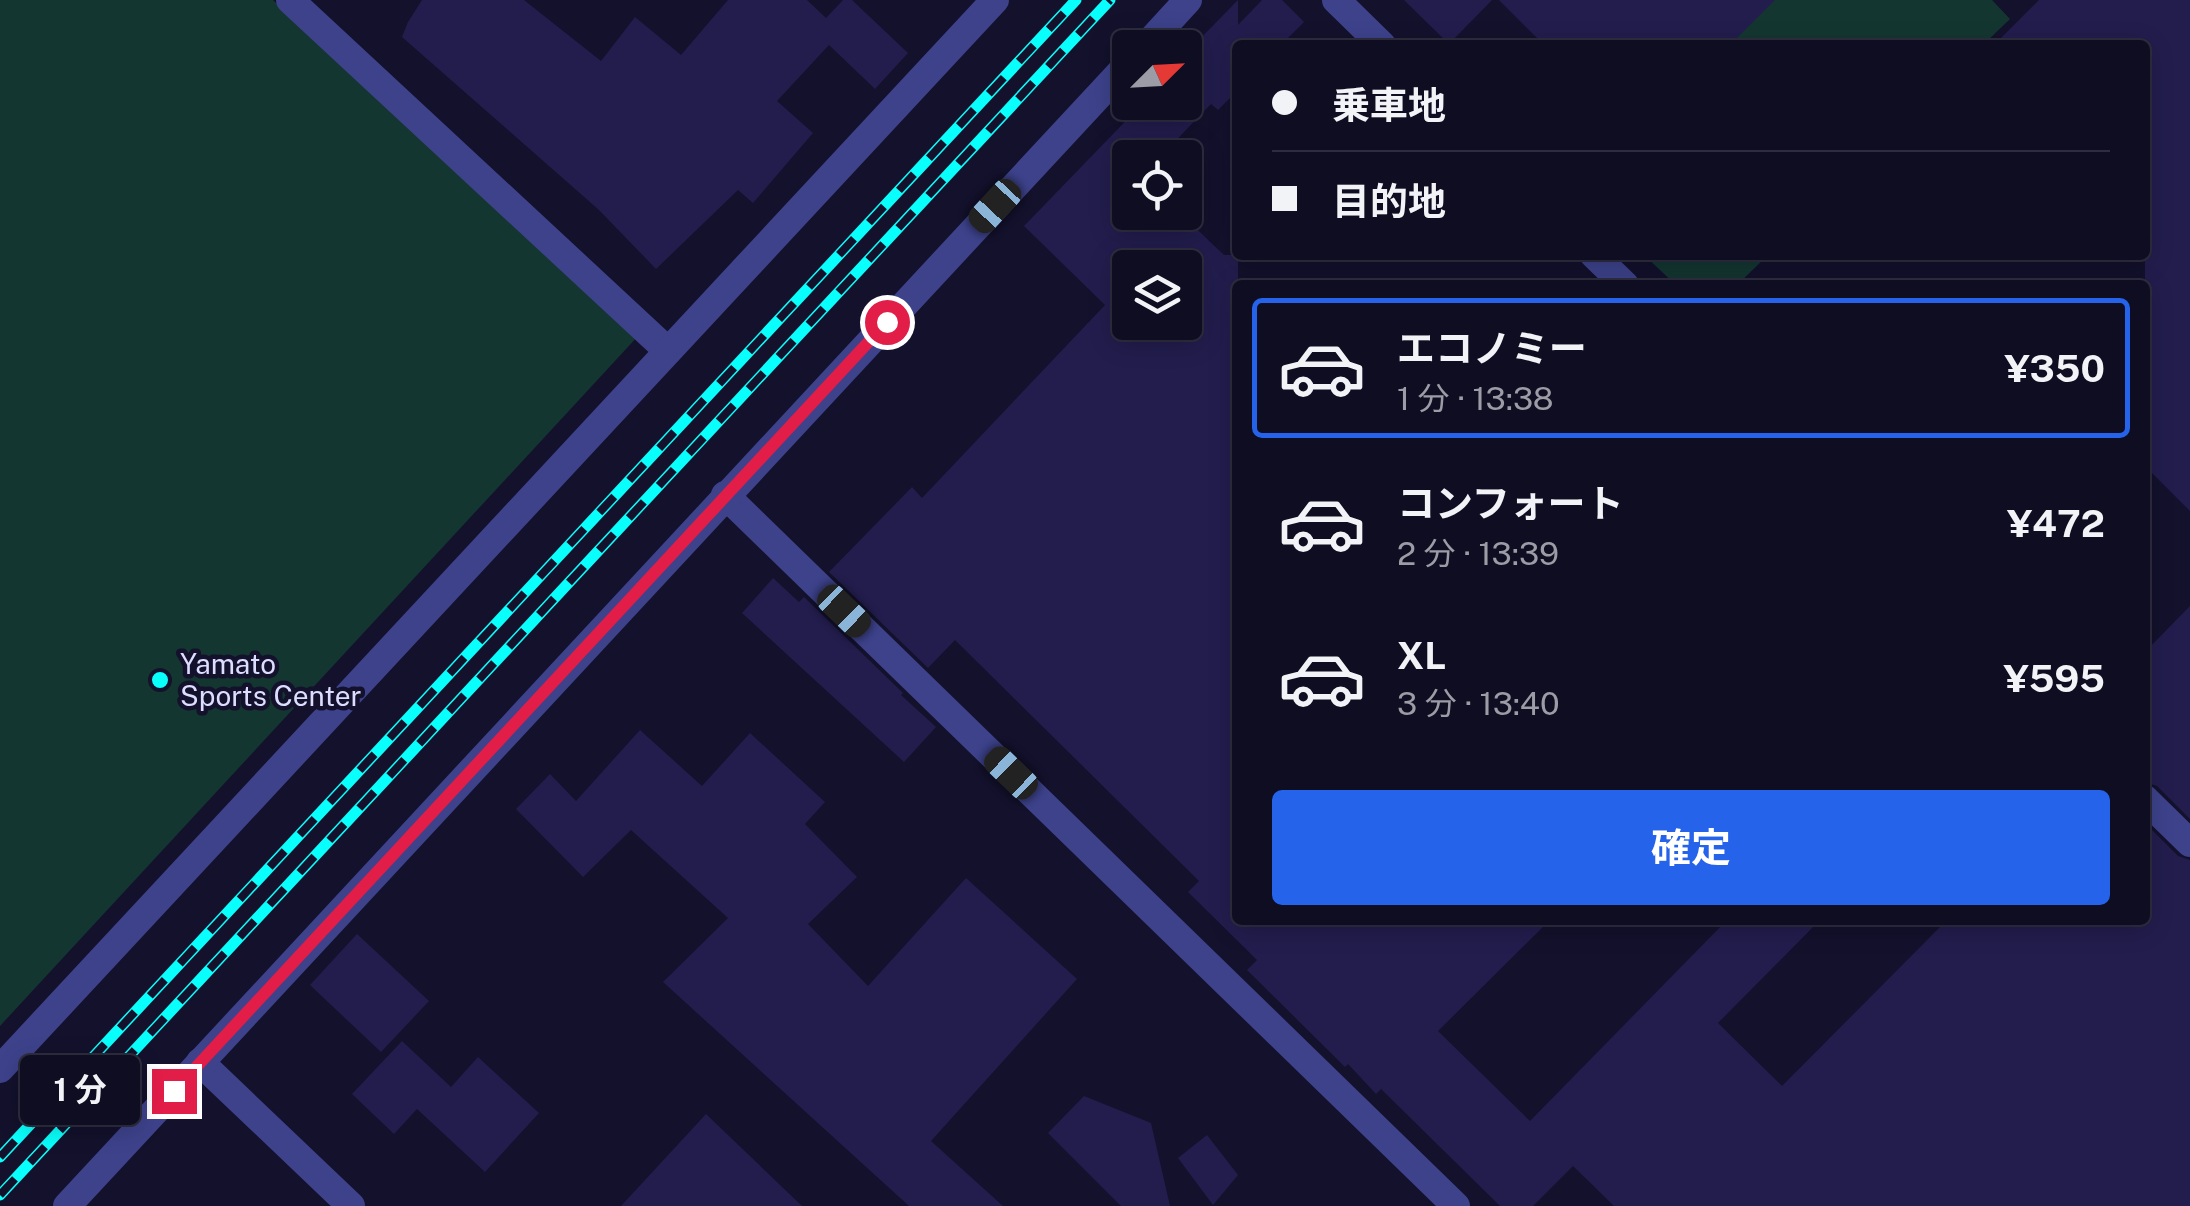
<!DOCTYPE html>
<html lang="ja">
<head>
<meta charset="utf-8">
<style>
  body { margin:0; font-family:"Public Sans","Noto Sans JP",sans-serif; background:#17162a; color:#f1f3f6; height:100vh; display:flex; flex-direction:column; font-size:38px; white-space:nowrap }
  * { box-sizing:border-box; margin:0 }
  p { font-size:32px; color:#9b9ca5 }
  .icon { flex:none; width:55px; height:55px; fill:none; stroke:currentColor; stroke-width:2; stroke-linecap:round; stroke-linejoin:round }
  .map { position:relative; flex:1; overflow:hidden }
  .sheet { position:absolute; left:1232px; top:280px; width:918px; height:645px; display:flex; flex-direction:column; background:#0e0d21; border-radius:10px; box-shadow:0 5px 25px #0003,0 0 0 2px #2e2d3f }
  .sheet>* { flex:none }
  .guide { position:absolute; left:1232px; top:40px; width:918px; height:220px; border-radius:10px; box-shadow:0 5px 25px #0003,0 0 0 2px #2e2d3f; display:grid; align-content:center; height:220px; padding:0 40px; background:#0e0d21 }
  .needle { width:65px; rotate:66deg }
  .controls { position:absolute; left:1112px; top:30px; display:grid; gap:20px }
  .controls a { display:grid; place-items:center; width:90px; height:90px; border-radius:10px; background:#0e0d21; box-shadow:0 5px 25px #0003,0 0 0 2px #2e2d3f; font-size:50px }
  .end { position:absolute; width:45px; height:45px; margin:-22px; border:12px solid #e11d48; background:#fff; box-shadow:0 0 0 5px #fff }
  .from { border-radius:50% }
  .bubble { position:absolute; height:70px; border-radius:10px; background:#0e0d21; box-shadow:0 5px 25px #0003,0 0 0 2px #2e2d3f; font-size:32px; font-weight:700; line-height:70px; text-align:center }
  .car { position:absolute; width:30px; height:60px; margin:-30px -15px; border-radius:12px; box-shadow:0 0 8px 2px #0007; background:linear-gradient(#222 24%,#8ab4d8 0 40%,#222 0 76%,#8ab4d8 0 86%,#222 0) }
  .guide b { display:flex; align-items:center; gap:35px; height:95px; font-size:38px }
  .guide b+b { border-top:2px solid #2e2d3f }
  .guide i { width:25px; height:25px; background:#f1f3f6 }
  ul { padding:18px 0 0; list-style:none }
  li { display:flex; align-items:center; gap:30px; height:140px; margin:0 20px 15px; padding:0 20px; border:5px solid transparent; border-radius:10px }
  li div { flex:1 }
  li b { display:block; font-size:38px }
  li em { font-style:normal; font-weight:700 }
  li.on { border-color:#2563eb }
  li>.icon { width:90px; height:90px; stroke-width:1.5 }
  .action { display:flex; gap:20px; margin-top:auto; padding:20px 40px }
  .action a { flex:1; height:115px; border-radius:10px; background:#2563eb; color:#fff; font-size:40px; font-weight:700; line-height:115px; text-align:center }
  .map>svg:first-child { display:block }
  .green { fill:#143631 }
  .building { fill:#221d4d; fill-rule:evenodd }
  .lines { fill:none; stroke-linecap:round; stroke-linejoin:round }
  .minor { stroke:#3d428b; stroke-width:28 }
  .rail-casing { stroke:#09fffc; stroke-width:11 }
  .rail { stroke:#13112c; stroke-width:8; stroke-dasharray:22; stroke-linecap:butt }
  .route { stroke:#e11d48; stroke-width:12 }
  .poi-dot { fill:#09fffc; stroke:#13112c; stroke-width:4 }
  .labels { text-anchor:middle; stroke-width:9; stroke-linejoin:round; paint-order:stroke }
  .poi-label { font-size:28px; fill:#ddf; stroke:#13112c; text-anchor:start }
</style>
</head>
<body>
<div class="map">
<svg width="2190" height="1206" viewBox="0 0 2190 1206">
  <rect width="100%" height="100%" fill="#13112c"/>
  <g class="green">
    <path d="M0,0H273L639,335L0,1026Z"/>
    <path d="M1748,0H1992L2010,19L1983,45H1701Z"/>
    <path d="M1644,255H1768L1737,285H1676Z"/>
  </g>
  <g class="building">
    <path d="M422,0H524L601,61L635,17L681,55L728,0H807L826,18L843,0H852L908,53L875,89L829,45L777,101L813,133L753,203L738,190L656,269L599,210L402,37L408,22Z"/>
    <path d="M1238,0V25L1262,0H1282L1304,22L1281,45H1238V90L1218,110L1211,104L1159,158H1130V212H1179L1224,255H1238V920H1550L1438,1031L1530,1121L1727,920H1820L1718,1023L1782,1086L1947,920H2145V823L2178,856L2190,860V1206H1614L1573,1166L1533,1206H1500L1381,1089L1376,1094L1348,1064L1345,1067L1247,970L1257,960L1188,892L1199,881L955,640L928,668L829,572L912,487L922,498L1105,305L1024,226L1144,102H1185V54ZM1130,268H1185V322H1130Z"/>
    <path d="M1404,0H1492L1449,44Z"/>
    <path d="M1499,0H1775L1730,45H1544Z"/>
    <path d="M2039,0H2190V511L2145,466V45H1994Z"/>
    <path d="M773,578L799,602L804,597L903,693L901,695L936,727L904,762L742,613Z"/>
    <path d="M2190,606V819L2157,786L2145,782V652Z"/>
    <path d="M640,730L702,786L750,733L825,802L805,824L857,877L808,924L868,986L966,878L1077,979L931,1141L1003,1206H909L663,982L728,918L631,830L583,877L516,809L550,774L576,801Z"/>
    <path d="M357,934L429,1001L381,1052L310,985Z"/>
    <path d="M402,1041L451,1087L478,1057L539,1113L485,1172L417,1109L394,1134L352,1094Z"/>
    <path d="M1084,1096L1151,1123L1170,1206H1121L1048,1133Z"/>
    <path d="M706,1114L802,1206H621Z"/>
    <path d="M1207,1135L1238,1175L1213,1205L1178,1158Z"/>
  </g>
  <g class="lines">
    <g class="minor">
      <path d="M290,0L668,351"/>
      <path d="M1336,0L1382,45"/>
      <path d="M1144,48L1188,0"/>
      <path d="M1594,255L1625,285"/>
      <path d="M725,495L1456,1206"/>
      <path d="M2145,799L2190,843"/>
      <path d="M200,1062L351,1206"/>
      <path d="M0,1069L995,0"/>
      <path d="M67,1206L1130,62"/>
    </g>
    <g class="rail-casing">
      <g id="rail">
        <path d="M0,1157L1076,0"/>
        <path d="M0,1195L1110,0"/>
      </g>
    </g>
    <use href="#rail" class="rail"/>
  </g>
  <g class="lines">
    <path class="route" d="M174,1091L887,322"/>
  </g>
  <circle class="poi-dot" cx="160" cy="680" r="10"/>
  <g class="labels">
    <g class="poi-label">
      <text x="180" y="674">Yamato<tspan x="180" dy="32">Sports Center</tspan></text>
    </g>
  </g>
</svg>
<div class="controls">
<a><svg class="needle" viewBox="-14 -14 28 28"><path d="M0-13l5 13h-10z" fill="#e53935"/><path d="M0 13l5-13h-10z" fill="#9b9ca5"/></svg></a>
<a><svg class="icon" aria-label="locate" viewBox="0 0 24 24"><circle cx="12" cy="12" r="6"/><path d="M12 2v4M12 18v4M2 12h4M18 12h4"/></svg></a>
<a><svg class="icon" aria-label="layers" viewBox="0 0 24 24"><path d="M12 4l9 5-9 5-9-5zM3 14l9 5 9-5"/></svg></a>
</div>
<i class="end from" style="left:887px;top:322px"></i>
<i class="end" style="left:174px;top:1091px"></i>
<div class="bubble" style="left:20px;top:1055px;width:120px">1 分</div>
<i class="car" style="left:995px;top:206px;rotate:223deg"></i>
<i class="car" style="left:844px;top:611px;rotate:134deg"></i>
<i class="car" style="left:1011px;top:773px;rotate:314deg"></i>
<div class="guide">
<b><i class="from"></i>乗車地</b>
<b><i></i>目的地</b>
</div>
<section class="sheet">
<ul>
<li class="on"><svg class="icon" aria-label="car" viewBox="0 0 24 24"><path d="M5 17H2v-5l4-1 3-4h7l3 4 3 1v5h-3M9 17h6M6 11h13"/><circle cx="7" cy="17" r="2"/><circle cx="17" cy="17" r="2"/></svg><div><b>エコノミー</b><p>1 分 · 13:38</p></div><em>¥350</em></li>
<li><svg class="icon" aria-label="car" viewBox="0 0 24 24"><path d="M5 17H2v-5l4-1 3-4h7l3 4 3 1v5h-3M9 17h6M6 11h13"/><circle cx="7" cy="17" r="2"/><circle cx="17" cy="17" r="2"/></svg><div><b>コンフォート</b><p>2 分 · 13:39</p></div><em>¥472</em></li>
<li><svg class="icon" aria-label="car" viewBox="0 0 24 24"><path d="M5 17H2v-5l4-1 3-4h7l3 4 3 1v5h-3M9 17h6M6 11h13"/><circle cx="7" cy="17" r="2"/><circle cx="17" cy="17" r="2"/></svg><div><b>XL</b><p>3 分 · 13:40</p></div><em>¥595</em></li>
</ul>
<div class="action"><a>確定</a></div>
</section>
</div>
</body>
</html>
